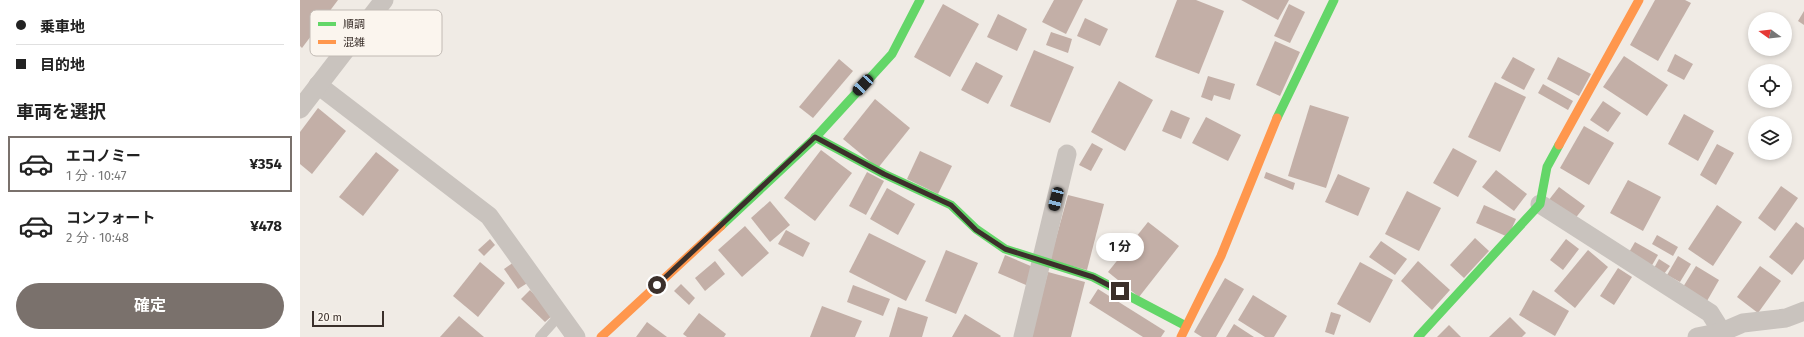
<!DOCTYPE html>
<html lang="ja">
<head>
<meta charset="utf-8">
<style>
  body { margin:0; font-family:"Fira Sans","Noto Sans JP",sans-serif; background:#f6f6f6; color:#222; height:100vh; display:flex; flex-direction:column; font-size:15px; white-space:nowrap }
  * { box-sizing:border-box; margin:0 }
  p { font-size:13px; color:#767676 }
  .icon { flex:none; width:22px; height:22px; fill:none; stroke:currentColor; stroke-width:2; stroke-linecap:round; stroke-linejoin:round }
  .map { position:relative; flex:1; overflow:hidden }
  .details { display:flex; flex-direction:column; background:#fff; width:300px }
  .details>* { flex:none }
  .top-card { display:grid; align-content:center; height:88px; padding:0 16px; background:#fff }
  .needle { width:26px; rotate:285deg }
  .tools { position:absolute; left:1448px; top:12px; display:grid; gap:8px }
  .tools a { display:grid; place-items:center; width:44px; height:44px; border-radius:50%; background:#fff; box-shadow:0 2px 6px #0003; font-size:20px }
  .scale { position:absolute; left:12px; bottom:10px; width:72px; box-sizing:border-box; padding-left:4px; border:2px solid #3b302b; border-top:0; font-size:11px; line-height:14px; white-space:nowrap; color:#3b302b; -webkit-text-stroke:3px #fbf5ee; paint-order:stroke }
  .end { position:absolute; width:18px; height:18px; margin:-9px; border:5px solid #3b302b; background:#fff; box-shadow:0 0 0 2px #fff }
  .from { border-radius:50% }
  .bubble { position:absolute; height:28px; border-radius:14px; background:#fff; box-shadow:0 2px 6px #0003; font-size:13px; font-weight:700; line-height:28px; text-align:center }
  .car { position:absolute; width:12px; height:24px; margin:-12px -6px; border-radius:5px; box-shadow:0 0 3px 1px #0007; background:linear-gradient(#222 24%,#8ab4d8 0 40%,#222 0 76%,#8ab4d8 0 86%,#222 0) }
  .top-card b { display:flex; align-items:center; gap:14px; height:38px; font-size:15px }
  .top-card b+b { border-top:1px solid #e0e0e0 }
  .top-card i { width:10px; height:10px; background:#222 }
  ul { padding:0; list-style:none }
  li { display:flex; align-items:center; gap:12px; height:56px; margin:0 8px 6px; padding:0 8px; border:2px solid transparent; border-radius:0px }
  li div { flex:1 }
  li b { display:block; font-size:15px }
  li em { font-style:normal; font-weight:700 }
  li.on { border-color:#7a716c }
  li>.icon { width:36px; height:36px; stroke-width:1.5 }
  h2 { padding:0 16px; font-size:18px; line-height:48px }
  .primary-button { display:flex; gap:8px; margin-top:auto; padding:8px 16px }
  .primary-button a { flex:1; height:46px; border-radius:24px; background:#7a716c; color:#fff; font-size:16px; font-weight:700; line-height:46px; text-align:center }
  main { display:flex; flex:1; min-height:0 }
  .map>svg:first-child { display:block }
  .building { fill:#c3afa7 }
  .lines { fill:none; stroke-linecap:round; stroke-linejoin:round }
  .lane { stroke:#c9c3be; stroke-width:10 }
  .street { stroke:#c9c3be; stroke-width:19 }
  .fast { stroke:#63d668; stroke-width:9 }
  .slow { stroke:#ff974d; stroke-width:9 }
  .route { stroke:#3b302b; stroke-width:5 }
  .key { fill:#fbf5ee; stroke:#c1bab4; stroke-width:1 }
  .key-label { font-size:11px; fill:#3b302b }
</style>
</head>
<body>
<main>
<section class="details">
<div class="top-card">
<b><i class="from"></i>乗車地</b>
<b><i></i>目的地</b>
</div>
<h2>車両を選択</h2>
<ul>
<li class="on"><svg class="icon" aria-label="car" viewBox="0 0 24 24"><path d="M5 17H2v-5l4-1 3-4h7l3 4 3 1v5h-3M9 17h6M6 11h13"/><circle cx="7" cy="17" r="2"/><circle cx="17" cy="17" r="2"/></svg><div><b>エコノミー</b><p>1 分 · 10:47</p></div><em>¥354</em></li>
<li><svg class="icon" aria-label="car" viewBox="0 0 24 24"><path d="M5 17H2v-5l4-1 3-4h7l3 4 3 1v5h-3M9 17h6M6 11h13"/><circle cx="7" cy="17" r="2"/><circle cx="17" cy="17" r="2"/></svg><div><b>コンフォート</b><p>2 分 · 10:48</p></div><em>¥478</em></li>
</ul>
<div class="primary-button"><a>確定</a></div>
</section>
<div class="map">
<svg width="1504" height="337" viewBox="0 0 1504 337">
  <rect width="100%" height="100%" fill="#f0ebe5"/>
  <g class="building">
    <path d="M0,0H38L2,48L0,46Z"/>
    <path d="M754,0H783L766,34L742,22Z"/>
    <path d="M877,0H896L924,11L899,74L855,57Z"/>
    <path d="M941,0H989L978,20Z"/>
    <path d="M1355,0H1385L1391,3L1358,61L1330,45Z"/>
    <path d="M643,4L679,24L650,77L614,57Z"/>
    <path d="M989,4L1005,12L990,43L974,36Z"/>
    <path d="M1504,11V25L1498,21Z"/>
    <path d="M698,14L727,29L717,51L687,37Z"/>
    <path d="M785,18L808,29L800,46L777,36Z"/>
    <path d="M751,32L772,39L768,53L746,45Z"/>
    <path d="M975,41L1000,52L980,96L956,85Z"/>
    <path d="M734,50L774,67L750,123L710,106Z"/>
    <path d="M1375,54L1393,64L1384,80L1367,71Z"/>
    <path d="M1324,56L1368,85L1347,116L1303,87Z"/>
    <path d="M1213,57L1235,69L1224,90L1201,78Z"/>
    <path d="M1258,57L1291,74L1279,96L1247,79Z"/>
    <path d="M539,59L553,71L513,118L499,107Z"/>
    <path d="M676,62L703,76L688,104L661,90Z"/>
    <path d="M908,76L935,84L930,100L914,95L912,101L901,97Z"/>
    <path d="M819,81L853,100L825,151L791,132Z"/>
    <path d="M1195,82L1226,97L1200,152L1168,137Z"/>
    <path d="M1243,84L1273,101L1268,110L1238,93Z"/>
    <path d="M575,99L610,128L578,168L543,139Z"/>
    <path d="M1303,101L1321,113L1308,132L1290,120Z"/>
    <path d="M1010,105L1049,117L1026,188L988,176Z"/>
    <path d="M18,108L46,131L12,174L0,164V132Z"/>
    <path d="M871,110L890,118L881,139L862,131Z"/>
    <path d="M1384,114L1414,131L1398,161L1368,144Z"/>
    <path d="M906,117L941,135L928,161L892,143Z"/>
    <path d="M1284,126L1314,143L1289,185L1260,168Z"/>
    <path d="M792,143L803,149L791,171L779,165Z"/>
    <path d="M1417,144L1434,153L1416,185L1400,175Z"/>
    <path d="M1153,148L1177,161L1158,197L1133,183Z"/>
    <path d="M521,150L552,173L515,221L484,198Z"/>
    <path d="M620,151L652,166L638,194L607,179Z"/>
    <path d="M76,152L99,170L63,216L39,197Z"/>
    <path d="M1196,170L1227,194L1214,211L1182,187Z"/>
    <path d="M567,172L584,181L566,215L549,206Z"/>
    <path d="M966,172L995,183L993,190L964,178Z"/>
    <path d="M1038,174L1070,188L1058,216L1025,202Z"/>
    <path d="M1328,180L1361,197L1343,231L1310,213Z"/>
    <path d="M1481,186L1498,198L1475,231L1458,218Z"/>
    <path d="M1259,187L1285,206L1274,220L1248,201Z"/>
    <path d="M587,188L615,204L598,235L570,219Z"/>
    <path d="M1107,191L1141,208L1119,251L1085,234Z"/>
    <path d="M768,195L804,204L787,270L750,260Z"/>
    <path d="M470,201L490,225L470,242L451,218Z"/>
    <path d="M1184,205L1216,219L1208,237L1176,223Z"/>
    <path d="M1417,205L1442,222L1413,266L1388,249Z"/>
    <path d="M848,222L879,246L839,297L808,272Z"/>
    <path d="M1496,222L1504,228V259L1492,275L1469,257Z"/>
    <path d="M445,226L469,253L442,277L418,250Z"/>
    <path d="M486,230L510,243L503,257L478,244Z"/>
    <path d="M569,233L626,261L606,301L549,272Z"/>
    <path d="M1357,235L1378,247L1373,256L1352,244Z"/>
    <path d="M1175,238L1189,251L1164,278L1150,265Z"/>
    <path d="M190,239L195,245L184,256L178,250Z"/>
    <path d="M1266,239L1279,249L1263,270L1250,260Z"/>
    <path d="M1081,241L1107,259L1095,275L1069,257Z"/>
    <path d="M1335,242L1358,255L1351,267L1328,254Z"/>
    <path d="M646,250L678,263L656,314L625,301Z"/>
    <path d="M1288,250L1308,267L1275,308L1254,291Z"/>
    <path d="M705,255L733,267L726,285L698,273Z"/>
    <path d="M1378,256L1391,264L1380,282L1367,275Z"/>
    <path d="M1359,259L1370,266L1364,274L1354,268Z"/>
    <path d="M415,261L425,274L405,291L395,278Z"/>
    <path d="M1118,261L1150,290L1132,310L1101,281Z"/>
    <path d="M180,262L205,283L178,317L153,296Z"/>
    <path d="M214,262L229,282L218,289L204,269Z"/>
    <path d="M1060,262L1093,280L1070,323L1037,304Z"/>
    <path d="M1396,266L1419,280L1407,301L1383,287Z"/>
    <path d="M1460,266L1481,281L1458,313L1437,297Z"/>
    <path d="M1318,268L1332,277L1314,305L1300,296Z"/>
    <path d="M748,272L785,282L771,337H731Z"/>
    <path d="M925,278L944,289L916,337H902L894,332Z"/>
    <path d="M381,284L395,298L389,305L374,291Z"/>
    <path d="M553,285L590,299L583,316L547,302Z"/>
    <path d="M798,289L865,331L861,337H843L789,303Z"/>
    <path d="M230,290L254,314L245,322L221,299Z"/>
    <path d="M1233,290L1269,311L1255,336L1219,315Z"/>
    <path d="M953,295L987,316L974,337H965L938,320Z"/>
    <path d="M522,306L562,321L555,337H510Z"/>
    <path d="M598,307L628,317L622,337H589Z"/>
    <path d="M1031,312L1041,315L1034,335L1025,332Z"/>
    <path d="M399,313L426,334L424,337H387L383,334Z"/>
    <path d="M665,314L701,336L700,337H652Z"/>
    <path d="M159,316L184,337H140Z"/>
    <path d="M1210,317L1226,333L1222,337H1189Z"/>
    <path d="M347,322L367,337H336Z"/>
    <path d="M934,324L954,337H926Z"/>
    <path d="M1149,325L1161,337H1137Z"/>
  </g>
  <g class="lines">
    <path class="lane" d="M240,337L259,316"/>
    <g class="street">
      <path d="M18,85L189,216L276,337"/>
      <path d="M0,109L84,0"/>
      <path d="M1240,204L1410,313L1422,332"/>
      <path d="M723,337L767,154"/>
      <path d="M1397,337L1422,332L1443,323L1486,318L1504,311"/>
    </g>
    <g class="fast">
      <path d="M977,118L1034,0"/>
      <path d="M515,137L584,174L651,205L676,229L705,249L793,277L886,326"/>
      <path d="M421,226L515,138L592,54L620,0"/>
      <path d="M1118,337L1240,204L1247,167L1259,145"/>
    </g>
    <g class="slow">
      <path d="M1259,145L1339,0"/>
      <path d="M301,337L421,226"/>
      <path d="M881,337L921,256L977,118"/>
    </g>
  </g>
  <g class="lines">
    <path class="route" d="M357,285L515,137L584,174L651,205L676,230L705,249L793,277L820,291"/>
  </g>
  <rect x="10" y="10" width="132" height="46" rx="6" class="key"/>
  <rect x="18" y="22" width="18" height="4" fill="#63d668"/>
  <rect x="18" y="40" width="18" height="4" fill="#ff974d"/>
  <g class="key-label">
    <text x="43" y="28">順調</text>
    <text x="43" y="46">混雑</text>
  </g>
</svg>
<div class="tools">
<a><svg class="needle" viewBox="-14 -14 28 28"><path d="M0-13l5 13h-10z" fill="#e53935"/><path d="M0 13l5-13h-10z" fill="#767676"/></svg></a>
<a><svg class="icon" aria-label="locate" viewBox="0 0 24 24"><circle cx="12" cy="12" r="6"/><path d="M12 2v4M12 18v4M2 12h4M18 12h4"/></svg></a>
<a><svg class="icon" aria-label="layers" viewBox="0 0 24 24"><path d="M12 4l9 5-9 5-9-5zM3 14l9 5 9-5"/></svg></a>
</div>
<div class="scale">20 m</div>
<i class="end from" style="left:357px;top:285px"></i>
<i class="end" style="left:820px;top:291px"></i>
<div class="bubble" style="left:796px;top:233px;width:48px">1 分</div>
<i class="car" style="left:563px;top:85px;rotate:223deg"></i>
<i class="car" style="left:756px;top:199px;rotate:194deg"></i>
</div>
</main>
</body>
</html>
